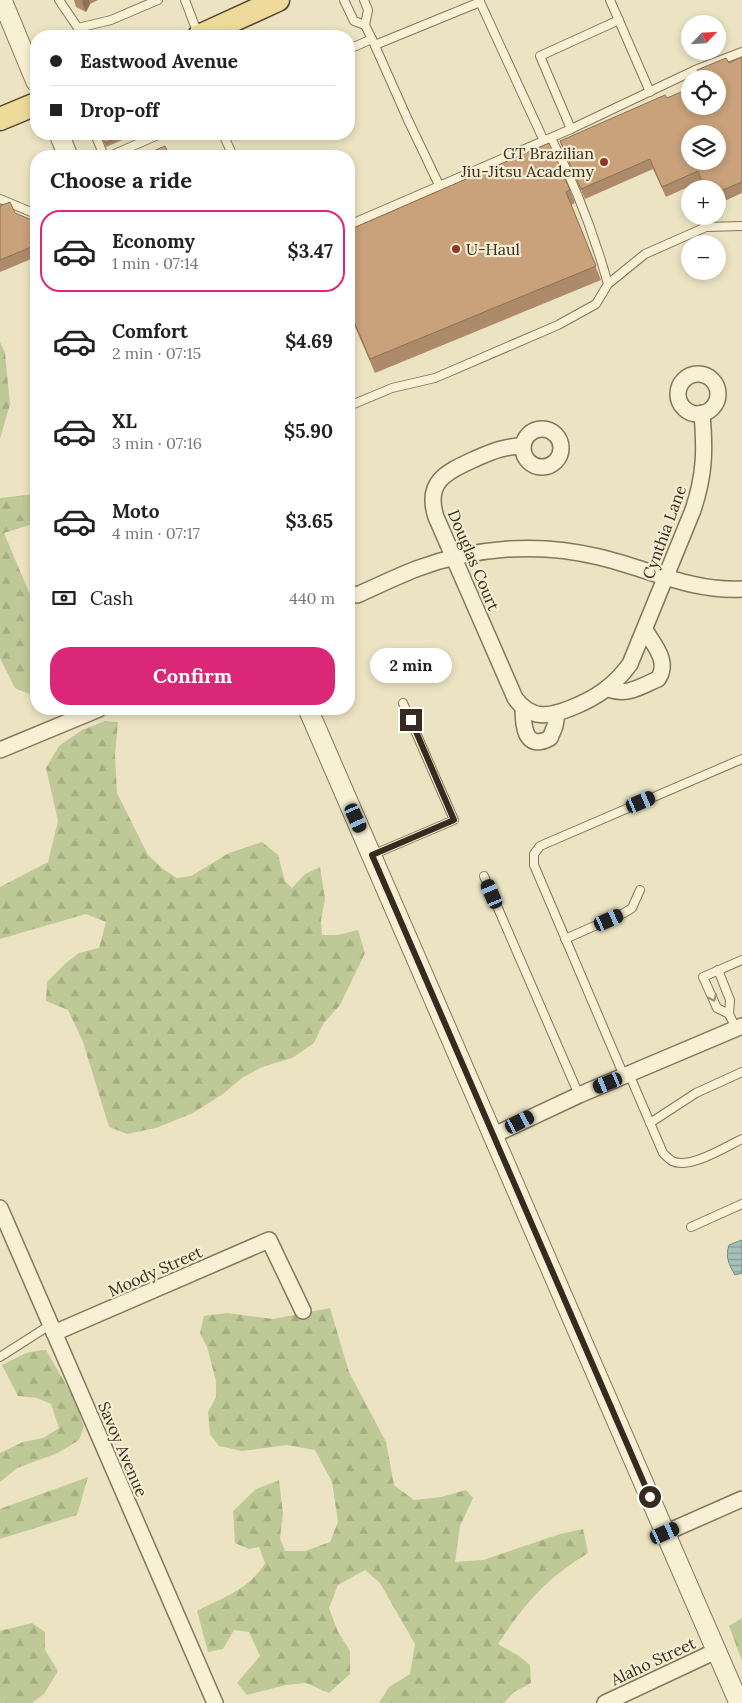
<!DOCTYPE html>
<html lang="en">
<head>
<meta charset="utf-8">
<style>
  body { margin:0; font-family:Lora,serif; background:#f2f2f2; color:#222; height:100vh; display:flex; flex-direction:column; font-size:19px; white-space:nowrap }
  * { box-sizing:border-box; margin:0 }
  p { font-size:16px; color:#767676 }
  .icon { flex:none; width:28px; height:28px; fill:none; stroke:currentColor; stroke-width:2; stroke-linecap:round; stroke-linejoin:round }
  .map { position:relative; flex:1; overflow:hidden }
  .panel { position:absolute; left:30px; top:150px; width:325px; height:565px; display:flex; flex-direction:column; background:#fff; border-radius:20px; box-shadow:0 2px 8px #0003 }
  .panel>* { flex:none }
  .guide { position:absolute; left:30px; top:30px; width:325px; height:110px; border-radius:20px; box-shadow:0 2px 8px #0003; display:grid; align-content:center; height:110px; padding:0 20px; background:#fff }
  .needle { width:32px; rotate:65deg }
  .controls { position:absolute; left:681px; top:15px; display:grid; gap:10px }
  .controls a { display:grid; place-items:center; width:45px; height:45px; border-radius:50%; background:#fff; box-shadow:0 2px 8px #0003; font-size:25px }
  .end { position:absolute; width:22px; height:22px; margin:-11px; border:6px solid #362b1e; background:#fff; box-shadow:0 0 0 2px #fff }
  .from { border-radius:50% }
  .bubble { position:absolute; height:35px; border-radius:18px; background:#fff; box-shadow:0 2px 8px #0003; font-size:16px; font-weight:700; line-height:35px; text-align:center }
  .car { position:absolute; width:15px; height:30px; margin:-15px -8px; border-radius:6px; box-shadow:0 0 4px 1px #0007; background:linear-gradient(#222 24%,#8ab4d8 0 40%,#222 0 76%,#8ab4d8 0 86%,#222 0) }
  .guide b { display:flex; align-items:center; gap:18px; height:48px; font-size:19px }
  .guide b+b { border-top:1px solid #e0e0e0 }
  .guide i { width:12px; height:12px; background:#222 }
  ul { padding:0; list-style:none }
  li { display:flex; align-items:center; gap:15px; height:82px; margin:0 10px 8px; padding:0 10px; border:2px solid transparent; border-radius:20px }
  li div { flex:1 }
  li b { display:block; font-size:19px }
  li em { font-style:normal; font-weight:700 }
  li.current { border-color:#db2777 }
  li>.icon { width:45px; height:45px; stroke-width:1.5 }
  h2 { padding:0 20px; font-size:22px; line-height:60px }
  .pay { display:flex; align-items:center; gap:12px; height:55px; padding:0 20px; font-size:19px }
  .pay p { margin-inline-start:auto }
  .button { display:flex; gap:10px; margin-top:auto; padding:10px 20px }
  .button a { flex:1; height:58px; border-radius:20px; background:#db2777; color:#fff; font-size:20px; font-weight:700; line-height:58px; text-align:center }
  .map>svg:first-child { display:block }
  .forest { fill:url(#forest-firs) }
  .water { fill:url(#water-rules); stroke:#6c8c87 }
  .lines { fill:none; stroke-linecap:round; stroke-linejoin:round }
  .service-casing { stroke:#85755a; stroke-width:10 }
  .minor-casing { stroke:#85755a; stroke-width:18 }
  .tertiary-casing { stroke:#85755a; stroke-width:21 }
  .primary-casing { stroke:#53432e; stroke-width:25 }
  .service { stroke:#f7f0d5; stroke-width:8 }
  .minor { stroke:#f7f0d5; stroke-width:15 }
  .tertiary { stroke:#f7f0d5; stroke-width:19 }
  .primary { stroke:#eedb9b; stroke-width:22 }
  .wall { fill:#ad8a69 }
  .shaded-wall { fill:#8d7155 }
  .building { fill:#c9a17a; stroke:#8d7155; fill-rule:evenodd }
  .oneway { stroke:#968e7a }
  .route { stroke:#362b1e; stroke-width:6 }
  .poi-dot { fill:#92352d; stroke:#f4edd2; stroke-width:2 }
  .labels { text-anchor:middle; stroke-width:4.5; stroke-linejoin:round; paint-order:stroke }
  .poi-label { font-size:16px; fill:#362b1e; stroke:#f4edd2; text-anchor:end }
  .street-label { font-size:16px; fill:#362b1e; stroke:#f4edd2 }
</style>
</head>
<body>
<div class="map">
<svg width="742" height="1703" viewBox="0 0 742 1703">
  <defs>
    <pattern id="forest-firs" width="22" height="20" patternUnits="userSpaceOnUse" patternTransform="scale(1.25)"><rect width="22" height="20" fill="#bfc997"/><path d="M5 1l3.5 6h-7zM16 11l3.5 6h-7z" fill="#a5ad82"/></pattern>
    <pattern id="water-rules" width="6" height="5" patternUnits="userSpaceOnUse" patternTransform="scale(1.25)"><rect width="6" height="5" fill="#a5bfb9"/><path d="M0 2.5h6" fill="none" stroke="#879b96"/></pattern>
  </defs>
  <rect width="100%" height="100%" fill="#ece3c2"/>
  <g class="forest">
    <path d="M0,342L5,353L10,404L0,439Z"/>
    <path d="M36,494V523L4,533L36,609V697L15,688L0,658V498Z"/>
    <path d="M105,721L118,722L115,755L117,793L148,855L163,869L177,878L191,876L229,853L262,842L278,855L285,881L292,888L305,874L320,867L325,899L321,920L322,935H338L358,930L365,953L340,1005L323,1024L314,1043L292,1058L262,1067L242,1078L223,1094L193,1113L156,1128L127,1134L109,1127L83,1042L68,1010L46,1001L47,982L66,963L79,953L99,948L106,922L86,914L0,939V887L48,862L58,821L46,768L59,746L82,730Z"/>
    <path d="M330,1308L349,1372L386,1442L394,1485L414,1500L441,1497L466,1490L473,1498L460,1526L455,1562L483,1560L560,1534L583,1529L588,1553C546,1579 525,1603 498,1644L519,1656L530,1665L531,1683L514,1692L504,1703H379L389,1687L410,1674L415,1644L380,1583L365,1570L338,1585L329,1608L338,1632L350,1651V1674L329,1693L306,1683L286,1685L247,1695L237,1683L260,1656L249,1632L234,1630L223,1649L208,1652L197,1611C222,1598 250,1589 265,1563L259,1547L249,1549L235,1543L233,1511L256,1489L279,1480L283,1513L280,1538L285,1551H305L330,1542L338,1522L332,1482L315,1450L287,1445L242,1451L219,1446L210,1434L208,1412L216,1397V1381L207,1347L200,1333L204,1316L227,1313L273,1319Z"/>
    <path d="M42,1350H46L75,1400L84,1427L79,1440L58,1453L17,1468L0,1482V1453L23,1442L43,1438L59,1428L51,1404L37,1398L18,1396L2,1365L26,1353Z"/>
    <path d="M88,1477L77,1515L0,1539V1509Z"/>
    <path d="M742,1618V1661L729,1626Z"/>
    <path d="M32,1623L45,1632V1650L58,1671L44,1694L32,1703H0V1631Z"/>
  </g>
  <path class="water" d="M742,1240V1273L735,1275C729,1265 725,1257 729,1245Z"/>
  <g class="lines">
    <g class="service-casing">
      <g id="service">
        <path d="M59,0L78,28L111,20L158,0"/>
        <path d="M185,0L198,34"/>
        <path d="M344,0L354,21L365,25"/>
        <path d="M610,0L650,92"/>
        <path d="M480,2L544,141"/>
        <path d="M372,39L408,120L440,187"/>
        <path d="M375,45L480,2L479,0"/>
        <path d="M349,49L372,39L365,25L368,10L364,0"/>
        <path d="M571,129L540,56L619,20"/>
        <path d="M95,134L104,156"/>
        <path d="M223,134L233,156"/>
        <path d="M110,156L160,134"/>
        <path d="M0,199L36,214"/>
        <path d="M349,225L571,129L695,70L742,52"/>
        <path d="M608,284L645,254L706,227L742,226"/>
        <path d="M349,406L392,388L435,378L558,325L596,304L608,284C594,234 575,184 551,138"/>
        <path d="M372,855L454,820L403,703"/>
        <path d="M484,876L579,1095"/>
        <path d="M565,939L624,913L632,908L640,890"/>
        <path d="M718,970L730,1000L729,1014L736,1028"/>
        <path d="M729,1014L717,1008L703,977L742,960"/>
        <path d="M629,1074L663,1153C665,1155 669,1159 672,1161C689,1170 725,1147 742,1139"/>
        <path d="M624,1076L534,865V854L540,846L742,759"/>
        <path d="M650,1123L696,1093L742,1072"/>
        <path d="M691,1227L742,1204"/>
        <path d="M0,1357L50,1325"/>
      </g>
    </g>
    <g class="minor-casing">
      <g id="minor">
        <circle cx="698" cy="394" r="20"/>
        <circle cx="542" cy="448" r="19"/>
        <path d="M523,446C506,446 493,451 477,458C449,471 424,480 436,517L515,698C531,720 549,717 571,708C596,698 614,686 630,664L693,510C705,474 705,450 702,413"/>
        <path d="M349,593L357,595C377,586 396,577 416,569C474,547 539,542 599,557C647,568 691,592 742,589"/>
        <path d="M608,689C628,696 639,687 658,679C670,662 654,645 645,630"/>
        <path d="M523,707C523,724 524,752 550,738L555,726L557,713"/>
        <path d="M0,750L99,709"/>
        <path d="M494,1135L579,1095L742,1026"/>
        <path d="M0,1208L215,1703"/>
        <path d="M54,1333L269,1240L303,1311"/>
        <path d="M665,1533L742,1499"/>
        <path d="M605,1703L716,1651"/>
      </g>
    </g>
    <g class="tertiary-casing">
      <g id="tertiary">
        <path d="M2,0L36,82"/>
        <path d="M59,134L68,156"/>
        <path d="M308,709L739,1703"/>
      </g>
    </g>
    <g class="primary-casing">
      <g id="primary">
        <path d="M199,36L278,0"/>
        <path d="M0,119L36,104"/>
      </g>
    </g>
    <use href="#service" class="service"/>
    <use href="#minor" class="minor"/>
    <use href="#tertiary" class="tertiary"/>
    <use href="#primary" class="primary"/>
  </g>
  <g class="wall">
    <path d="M74,0H98L90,4L86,12L76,7Z"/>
    <path d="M742,57V193L718,204V189H704L701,181L666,197L653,169L585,199L560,141L686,90L683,83Z"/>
    <path d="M101,134H136L106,147Z"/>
    <path d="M570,190L575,203L571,205L601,280L375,373L349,313V230Z"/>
    <path d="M0,206L15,213L36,229V257L0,272Z"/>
  </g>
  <path class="shaded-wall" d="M83,0H89L90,4L86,12L82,2Z"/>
  <g class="building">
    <path d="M742,57V182L718,192V189H705L698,171L662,187L650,159L581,189L560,141L665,95L667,98L686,90L683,83L690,80V106H718V79H692L699,76L697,70L726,58L729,63ZM690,134H718V161H690Z"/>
    <path d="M101,134H127L105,143Z"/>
    <path d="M549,143L570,190L566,192L596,266L370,359L349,310V230Z"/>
    <path d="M165,146L170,156H142Z"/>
    <path d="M10,202L15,213L32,220L36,229V245L0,260V206Z"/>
  </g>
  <defs><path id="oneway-chevron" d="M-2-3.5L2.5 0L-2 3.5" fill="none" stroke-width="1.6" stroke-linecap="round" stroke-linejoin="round" transform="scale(1.25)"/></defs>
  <use class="oneway" href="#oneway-chevron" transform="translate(713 998) rotate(66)"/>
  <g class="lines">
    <path class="route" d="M411,720L454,820L372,855L650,1497"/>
  </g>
  <g class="poi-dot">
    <circle cx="604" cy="162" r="5"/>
    <circle cx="456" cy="249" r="5"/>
  </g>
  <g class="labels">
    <g class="poi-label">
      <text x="594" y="159">GT Brazilian<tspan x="594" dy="18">Jiu-Jitsu Academy</tspan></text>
      <text x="466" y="255" text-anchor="start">U-Haul</text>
    </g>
    <g class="street-label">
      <text transform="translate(664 532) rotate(-70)" y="6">Cynthia Lane</text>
      <text transform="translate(474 560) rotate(67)" y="6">Douglas Court</text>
      <text transform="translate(155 1271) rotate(-24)" y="6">Moody Street</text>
      <text transform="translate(123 1449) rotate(67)" y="6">Savoy Avenue</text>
      <text transform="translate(653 1661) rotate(-25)" y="6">Alaho Street</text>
    </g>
  </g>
</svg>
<div class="controls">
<a><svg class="needle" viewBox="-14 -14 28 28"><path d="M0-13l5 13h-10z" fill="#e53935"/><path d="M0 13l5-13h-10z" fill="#767676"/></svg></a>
<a><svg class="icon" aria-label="locate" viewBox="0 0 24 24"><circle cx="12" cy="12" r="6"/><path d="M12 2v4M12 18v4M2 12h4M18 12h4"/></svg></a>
<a><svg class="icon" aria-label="layers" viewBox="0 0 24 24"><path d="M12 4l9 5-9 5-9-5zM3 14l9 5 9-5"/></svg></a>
<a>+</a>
<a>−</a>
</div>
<i class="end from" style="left:650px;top:1497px"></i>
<i class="end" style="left:411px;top:720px"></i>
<div class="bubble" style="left:370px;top:648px;width:82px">2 min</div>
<i class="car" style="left:641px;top:802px;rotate:67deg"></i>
<i class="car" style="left:356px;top:818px;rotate:156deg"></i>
<i class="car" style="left:492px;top:894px;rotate:337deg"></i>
<i class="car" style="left:609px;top:920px;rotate:66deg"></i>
<i class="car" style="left:608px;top:1083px;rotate:248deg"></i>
<i class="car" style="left:520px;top:1122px;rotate:63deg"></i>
<i class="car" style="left:665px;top:1533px;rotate:66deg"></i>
<div class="guide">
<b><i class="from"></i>Eastwood Avenue</b>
<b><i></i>Drop-off</b>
</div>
<section class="panel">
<h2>Choose a ride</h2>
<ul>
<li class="current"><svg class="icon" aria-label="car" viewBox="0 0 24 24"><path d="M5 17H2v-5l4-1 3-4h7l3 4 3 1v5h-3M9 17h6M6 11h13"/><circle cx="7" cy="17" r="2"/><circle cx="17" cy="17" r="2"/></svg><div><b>Economy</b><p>1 min · 07:14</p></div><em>$3.47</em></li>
<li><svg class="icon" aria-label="car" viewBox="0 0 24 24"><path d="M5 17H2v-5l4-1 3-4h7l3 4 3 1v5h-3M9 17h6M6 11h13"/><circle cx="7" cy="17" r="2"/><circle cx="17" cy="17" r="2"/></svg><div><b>Comfort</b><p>2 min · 07:15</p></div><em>$4.69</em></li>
<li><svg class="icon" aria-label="car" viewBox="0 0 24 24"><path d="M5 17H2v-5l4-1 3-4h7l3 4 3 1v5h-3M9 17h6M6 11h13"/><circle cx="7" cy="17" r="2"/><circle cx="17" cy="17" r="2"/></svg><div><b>XL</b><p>3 min · 07:16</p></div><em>$5.90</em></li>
<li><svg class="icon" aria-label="car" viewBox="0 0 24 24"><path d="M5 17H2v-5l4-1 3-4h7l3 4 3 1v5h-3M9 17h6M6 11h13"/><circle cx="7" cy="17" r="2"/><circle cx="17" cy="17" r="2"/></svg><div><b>Moto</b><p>4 min · 07:17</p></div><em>$3.65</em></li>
</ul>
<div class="pay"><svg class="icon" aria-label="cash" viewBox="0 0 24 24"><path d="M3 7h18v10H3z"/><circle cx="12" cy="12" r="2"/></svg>Cash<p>440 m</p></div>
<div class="button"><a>Confirm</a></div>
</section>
</div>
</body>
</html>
